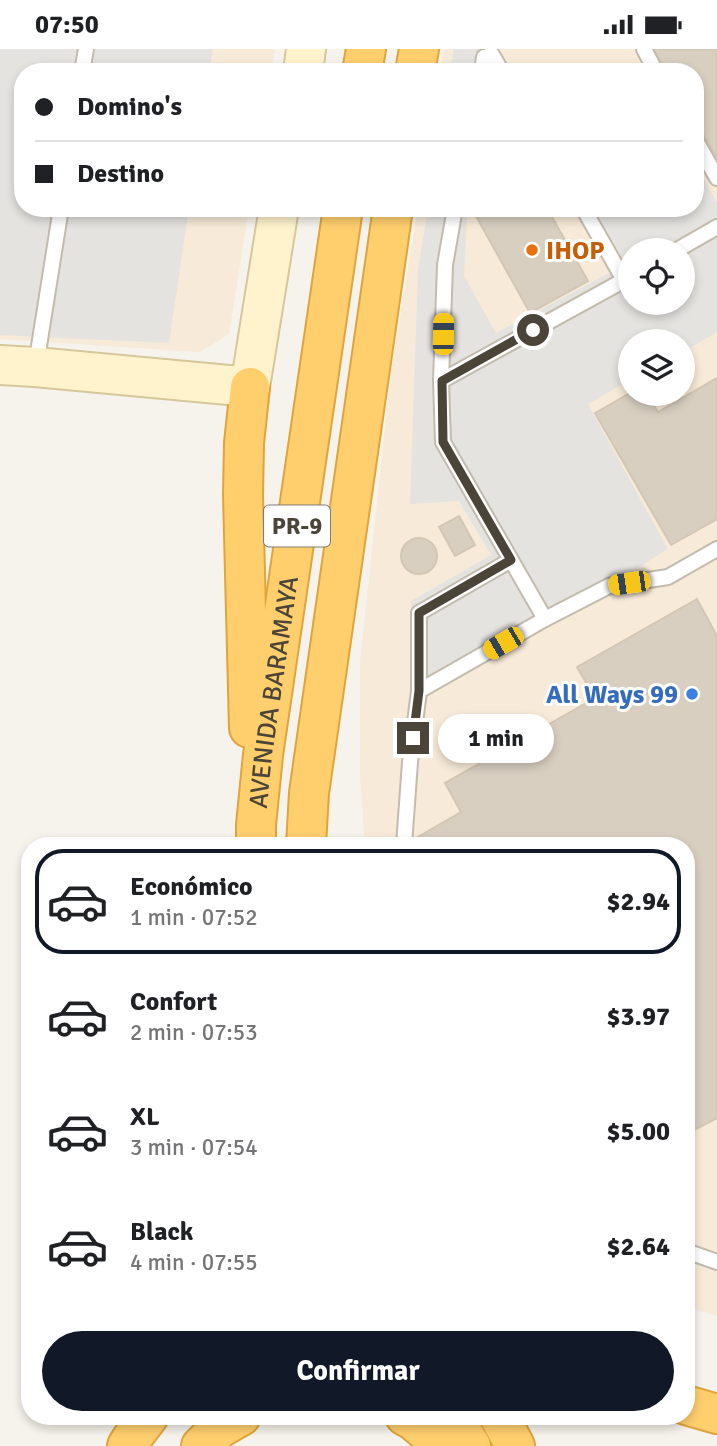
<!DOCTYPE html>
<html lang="es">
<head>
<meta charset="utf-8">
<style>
  body { margin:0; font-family:Signika,sans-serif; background:#f6f6f6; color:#202124; height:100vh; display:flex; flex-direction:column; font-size:26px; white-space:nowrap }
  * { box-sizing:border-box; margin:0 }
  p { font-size:23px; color:#757577 }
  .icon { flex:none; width:38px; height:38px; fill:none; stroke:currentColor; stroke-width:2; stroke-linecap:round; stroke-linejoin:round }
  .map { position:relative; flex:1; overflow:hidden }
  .sheet { position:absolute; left:21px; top:788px; width:674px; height:588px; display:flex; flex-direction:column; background:#fff; border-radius:28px; box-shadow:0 4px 10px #0003 }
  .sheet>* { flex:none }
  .top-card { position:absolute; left:14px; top:14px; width:690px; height:154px; border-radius:28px; box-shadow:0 4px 10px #0003; display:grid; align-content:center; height:154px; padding:0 21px; background:#fff }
  .buttons { position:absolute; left:618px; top:189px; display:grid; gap:14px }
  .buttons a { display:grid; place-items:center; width:77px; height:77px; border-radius:50%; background:#fff; box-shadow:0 4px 10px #0003; font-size:35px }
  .end { position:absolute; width:32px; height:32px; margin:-16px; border:9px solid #4b4439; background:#fff; box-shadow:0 0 0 4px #fff }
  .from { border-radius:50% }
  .bubble { position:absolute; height:49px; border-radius:24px; background:#fff; box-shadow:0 4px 10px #0003; font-size:23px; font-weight:700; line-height:49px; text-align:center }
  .car { position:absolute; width:21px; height:42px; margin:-21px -10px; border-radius:9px; box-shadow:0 0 5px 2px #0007; background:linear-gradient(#f5c518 24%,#345 0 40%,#f5c518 0 76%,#345 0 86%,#f5c518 0) }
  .top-card b { display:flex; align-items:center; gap:24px; height:66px; font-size:26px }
  .top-card b+b { border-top:2px solid #e0e0e0 }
  .top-card i { width:18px; height:18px; background:#202124 }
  ul { padding:12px 0 0; list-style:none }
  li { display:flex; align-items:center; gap:21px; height:105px; margin:0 14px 10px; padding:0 7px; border:4px solid transparent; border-radius:28px }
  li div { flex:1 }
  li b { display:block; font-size:26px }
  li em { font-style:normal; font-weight:700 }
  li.active { border-color:#111827 }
  li>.icon { width:63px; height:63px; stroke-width:1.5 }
  .button { display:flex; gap:14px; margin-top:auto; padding:14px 21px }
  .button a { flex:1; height:80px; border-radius:42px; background:#111827; color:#fff; font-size:28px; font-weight:700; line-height:80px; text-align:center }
  .status { display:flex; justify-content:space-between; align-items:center; height:49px; padding:0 35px; background:#fff; direction:ltr }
  .status svg { height:19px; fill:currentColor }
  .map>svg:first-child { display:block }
  .commercial { fill:#f7ead8; fill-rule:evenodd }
  .parking { fill:#e5e3e0; fill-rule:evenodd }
  .building { fill:#d8cfc1; stroke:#d3c7b4; stroke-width:2 }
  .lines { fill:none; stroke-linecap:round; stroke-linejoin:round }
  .lane-casing { stroke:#c2bbae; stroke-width:18 }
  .secondary-casing { stroke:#d6c79b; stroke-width:42 }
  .highway-casing { stroke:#e0a43c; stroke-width:42 }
  .lane { stroke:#fff; stroke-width:14 }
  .secondary { stroke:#fff3cd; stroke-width:38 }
  .highway { stroke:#ffcf6e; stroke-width:38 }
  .route { stroke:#4b4439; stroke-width:9 }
  .food-dot { fill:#e8710a; stroke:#fff; stroke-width:2.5 }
  .shop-dot { fill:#3f7fe0; stroke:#fff; stroke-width:2.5 }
  .labels { text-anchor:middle; stroke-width:6; stroke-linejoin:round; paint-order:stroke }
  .shield { fill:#fff; stroke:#817c74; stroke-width:2 }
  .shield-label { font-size:24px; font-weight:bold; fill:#4b4439 }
  .food-label { font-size:26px; font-weight:bold; fill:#c56008; stroke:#fff; text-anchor:start }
  .street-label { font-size:26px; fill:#4b4439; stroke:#fff }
  .shop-label { font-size:26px; font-weight:bold; fill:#366cbe; stroke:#fff; text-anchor:end }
</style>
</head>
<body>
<div class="status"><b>07:50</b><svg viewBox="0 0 49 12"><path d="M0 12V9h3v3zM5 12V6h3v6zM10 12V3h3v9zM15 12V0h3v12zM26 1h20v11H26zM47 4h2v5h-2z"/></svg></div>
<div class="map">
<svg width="717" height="1397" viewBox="0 0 717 1397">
  <rect width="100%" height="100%" fill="#f6f3ec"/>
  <g class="commercial">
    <path d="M0,0H275L271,23H23V159H249L229,285L200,303L0,290Z"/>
    <path d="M444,0H717V1267L686,1257V796H365L360,726V613L391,323L418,159H695V23H440ZM630,201H682V254H630ZM630,292H682V345H630Z"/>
  </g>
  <g class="parking">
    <path d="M0,0H213L209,23H23V159H189L169,294L0,286Z"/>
    <path d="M454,0H484L474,20L485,23H450Z"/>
    <path d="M695,114L717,154V283L683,303L682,292H630V331L588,355L668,500L551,573L414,650L411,552L491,506L459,452L410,455L418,221L428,159H479L467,169L464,227L496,284L626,215L593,159H695ZM630,201H682V254H630Z"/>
  </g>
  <g class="building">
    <path d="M653,0H717V109L695,71V23H666Z"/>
    <path d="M495,159H547L588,232L530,264L477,169Z"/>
    <path d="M717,329V470L671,496L595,364L630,344L647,345L658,363Z"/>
    <path d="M459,467L475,496L455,507L439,478Z"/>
    <circle cx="419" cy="507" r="18"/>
    <path d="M697,550L717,587V1069L686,1085V796H420L416,789L461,763L445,734L595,649L577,618Z"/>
  </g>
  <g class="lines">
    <g class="lane-casing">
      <g id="lane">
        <path d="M644,0L656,23"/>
        <path d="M491,4L502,23"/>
        <path d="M82,23L86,0"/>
        <path d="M482,23L484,8"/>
        <path d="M695,90L717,129"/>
        <path d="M455,159L445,216L441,332L630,228"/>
        <path d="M583,159L624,231"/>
        <path d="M677,201L717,178"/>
        <path d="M36,316L61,159"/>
        <path d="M441,332L443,393L545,570"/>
        <path d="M511,511L419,564V642L545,570L609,537L668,528L717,500"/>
        <path d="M404,796L410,713L419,642"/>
        <path d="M686,1202L717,1213"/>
      </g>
    </g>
    <g class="secondary-casing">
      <g id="secondary">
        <path d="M303,23L306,0"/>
        <path d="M0,316L35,318L250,338L279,159"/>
      </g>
    </g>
    <g class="highway-casing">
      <g id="highway">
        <path d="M362,23L366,0"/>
        <path d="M415,23L419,0"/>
        <path d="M249,679L243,446L244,394L250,338"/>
        <path id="s1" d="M256,796V776L263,706L343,159"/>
        <path d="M306,796L309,744L393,159"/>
        <path d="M686,1356L717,1365"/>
        <path d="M405,1367L414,1372L443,1397"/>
        <path d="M453,1367L471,1397"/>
        <path d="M499,1367L515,1397"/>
        <path d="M127,1397L132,1389L149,1367"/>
        <path d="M201,1397L220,1379L241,1367"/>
      </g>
    </g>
    <use href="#lane" class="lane"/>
    <use href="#secondary" class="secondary"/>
    <use href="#highway" class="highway"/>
  </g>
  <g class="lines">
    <path class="route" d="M413,689L419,642V564L511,511L443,393L442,332L533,281"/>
  </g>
  <circle class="food-dot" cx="532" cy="201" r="7"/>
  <circle class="shop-dot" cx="692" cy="645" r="7"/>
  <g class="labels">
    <rect class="shield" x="264" y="456.5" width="66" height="41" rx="5"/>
    <g class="shield-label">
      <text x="297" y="485">PR-9</text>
    </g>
    <g class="food-label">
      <text x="546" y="210">IHOP</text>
    </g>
    <g class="street-label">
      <text dy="9" stroke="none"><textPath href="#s1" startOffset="154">AVENIDA BARAMAYA</textPath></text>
    </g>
    <g class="shop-label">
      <text x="678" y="654">All Ways 99</text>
    </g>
  </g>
</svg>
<div class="buttons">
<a><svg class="icon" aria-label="locate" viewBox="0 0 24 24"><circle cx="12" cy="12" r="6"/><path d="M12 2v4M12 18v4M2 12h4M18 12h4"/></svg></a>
<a><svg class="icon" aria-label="layers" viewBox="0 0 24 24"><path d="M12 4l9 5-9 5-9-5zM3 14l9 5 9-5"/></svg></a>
</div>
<i class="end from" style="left:533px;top:281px"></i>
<i class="end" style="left:413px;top:689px"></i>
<div class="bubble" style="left:438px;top:665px;width:116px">1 min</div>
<i class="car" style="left:443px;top:285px;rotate:1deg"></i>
<i class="car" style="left:629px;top:534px;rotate:262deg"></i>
<i class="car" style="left:503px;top:594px;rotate:240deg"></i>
<div class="top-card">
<b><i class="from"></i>Domino's</b>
<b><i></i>Destino</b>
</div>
<section class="sheet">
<ul>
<li class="active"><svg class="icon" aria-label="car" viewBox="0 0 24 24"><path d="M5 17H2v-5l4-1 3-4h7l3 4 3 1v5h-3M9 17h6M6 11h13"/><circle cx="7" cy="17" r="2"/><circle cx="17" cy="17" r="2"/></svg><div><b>Económico</b><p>1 min · 07:52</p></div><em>$2.94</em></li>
<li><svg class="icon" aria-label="car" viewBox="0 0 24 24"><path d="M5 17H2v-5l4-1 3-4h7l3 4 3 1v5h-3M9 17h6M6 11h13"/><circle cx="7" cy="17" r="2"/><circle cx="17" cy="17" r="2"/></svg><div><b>Confort</b><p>2 min · 07:53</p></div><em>$3.97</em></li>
<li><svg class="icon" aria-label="car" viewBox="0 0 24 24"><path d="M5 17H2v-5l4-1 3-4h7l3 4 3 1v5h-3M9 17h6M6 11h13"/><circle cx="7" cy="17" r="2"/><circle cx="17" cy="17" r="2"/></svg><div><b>XL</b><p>3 min · 07:54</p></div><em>$5.00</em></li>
<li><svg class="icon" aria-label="car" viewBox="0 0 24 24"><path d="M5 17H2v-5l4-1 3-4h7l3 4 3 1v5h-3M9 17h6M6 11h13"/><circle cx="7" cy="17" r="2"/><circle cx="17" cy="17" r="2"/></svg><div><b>Black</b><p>4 min · 07:55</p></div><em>$2.64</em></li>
</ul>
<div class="button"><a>Confirmar</a></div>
</section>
</div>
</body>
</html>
